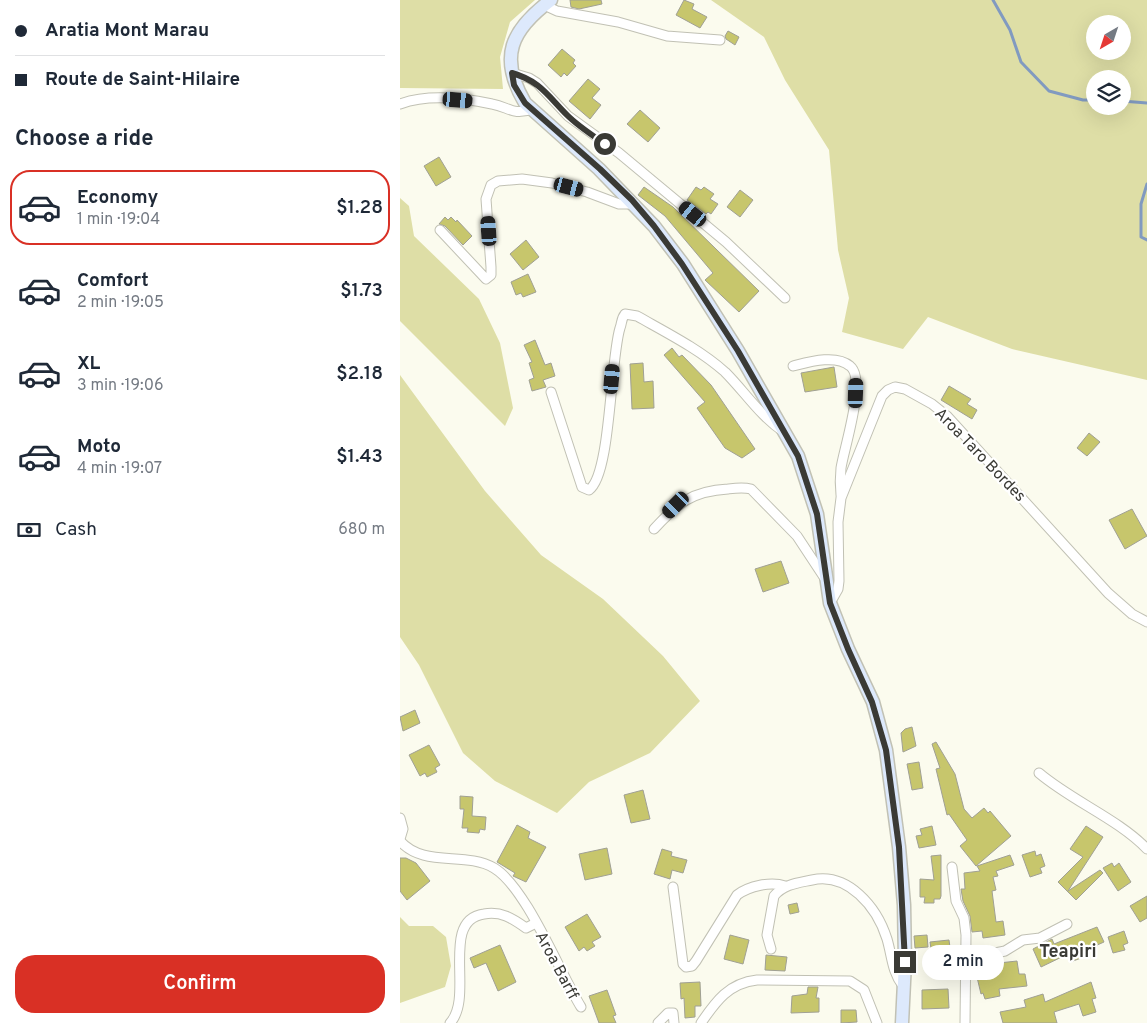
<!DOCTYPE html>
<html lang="en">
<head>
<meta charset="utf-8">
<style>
  body { margin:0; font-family:Overpass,sans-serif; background:#f6f6f7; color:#1f2937; height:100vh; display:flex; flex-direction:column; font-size:19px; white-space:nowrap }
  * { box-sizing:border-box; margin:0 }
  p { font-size:16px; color:#747a83 }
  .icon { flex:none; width:28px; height:28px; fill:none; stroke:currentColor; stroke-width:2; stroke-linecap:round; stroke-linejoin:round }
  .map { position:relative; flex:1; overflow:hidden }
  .side { display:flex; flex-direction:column; background:#fff; width:400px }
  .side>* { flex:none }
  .hud { display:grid; align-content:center; height:110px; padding:0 15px; background:#fff }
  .needle { width:32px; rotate:219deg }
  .controls { position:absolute; left:686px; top:15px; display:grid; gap:10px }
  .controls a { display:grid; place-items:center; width:45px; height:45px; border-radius:50%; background:#fff; box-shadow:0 5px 20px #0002; font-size:25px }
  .end { position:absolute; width:22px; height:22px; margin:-11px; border:6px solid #3a3a35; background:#fff; box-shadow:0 0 0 2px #fff }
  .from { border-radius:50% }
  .bubble { position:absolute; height:35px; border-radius:18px; background:#fff; box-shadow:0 5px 20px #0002; font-size:16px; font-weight:600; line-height:35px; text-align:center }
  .car { position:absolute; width:15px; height:30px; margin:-15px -8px; border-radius:6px; box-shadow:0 0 4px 1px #0007; background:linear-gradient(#222 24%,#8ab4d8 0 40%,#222 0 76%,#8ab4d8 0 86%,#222 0) }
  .hud b { display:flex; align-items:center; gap:18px; height:48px; font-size:19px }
  .hud b+b { border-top:1px solid #e0e1e3 }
  .hud i { width:12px; height:12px; background:#1f2937 }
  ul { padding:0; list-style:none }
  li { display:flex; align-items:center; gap:15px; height:75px; margin:0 10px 8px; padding:0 5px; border:2px solid transparent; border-radius:20px }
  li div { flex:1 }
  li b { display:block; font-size:19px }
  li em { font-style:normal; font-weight:600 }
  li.active { border-color:#d93025 }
  li>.icon { width:45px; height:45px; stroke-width:1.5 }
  h2 { padding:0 15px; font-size:22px; line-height:60px }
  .pay { display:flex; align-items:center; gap:12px; height:55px; padding:0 15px; font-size:19px }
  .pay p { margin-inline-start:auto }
  .cta { display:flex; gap:10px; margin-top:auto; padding:10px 15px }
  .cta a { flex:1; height:58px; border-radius:20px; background:#d93025; color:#fff; font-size:20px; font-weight:600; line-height:58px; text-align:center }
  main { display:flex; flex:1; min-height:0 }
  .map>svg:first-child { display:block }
  .green { fill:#dedea6; fill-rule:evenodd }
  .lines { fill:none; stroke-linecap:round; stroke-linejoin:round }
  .stream { stroke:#819ac0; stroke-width:3 }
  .building { fill:#c7c66c; stroke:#a0a094 }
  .street-casing { stroke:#c1c1b4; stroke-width:11 }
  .secondary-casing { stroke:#c1c1b4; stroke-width:15 }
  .street { stroke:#fff; stroke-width:9 }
  .secondary { stroke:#dde9fc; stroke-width:12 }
  .route { stroke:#3a3a35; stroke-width:6 }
  .labels { text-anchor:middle; stroke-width:4.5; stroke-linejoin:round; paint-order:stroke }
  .street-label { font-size:16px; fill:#3a3a35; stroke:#fff }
  .neighbourhood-label { font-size:18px; font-weight:bold; fill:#3a3a35; stroke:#fff }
</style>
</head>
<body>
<main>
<section class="side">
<div class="hud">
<b><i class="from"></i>Aratia Mont Marau</b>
<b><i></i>Route de Saint-Hilaire</b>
</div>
<h2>Choose a ride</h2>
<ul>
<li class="active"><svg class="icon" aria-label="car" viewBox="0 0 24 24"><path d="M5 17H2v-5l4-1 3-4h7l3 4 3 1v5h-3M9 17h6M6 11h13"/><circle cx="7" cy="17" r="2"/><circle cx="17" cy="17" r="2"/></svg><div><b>Economy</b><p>1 min · 19:04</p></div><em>$1.28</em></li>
<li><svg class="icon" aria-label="car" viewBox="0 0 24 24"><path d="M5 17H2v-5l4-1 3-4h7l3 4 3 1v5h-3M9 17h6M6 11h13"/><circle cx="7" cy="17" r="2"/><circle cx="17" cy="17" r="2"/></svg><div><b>Comfort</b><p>2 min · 19:05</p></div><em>$1.73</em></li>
<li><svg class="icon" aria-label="car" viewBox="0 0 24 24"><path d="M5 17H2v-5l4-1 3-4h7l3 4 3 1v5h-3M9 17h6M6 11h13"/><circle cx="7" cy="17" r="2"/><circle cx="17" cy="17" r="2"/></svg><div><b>XL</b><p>3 min · 19:06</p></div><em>$2.18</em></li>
<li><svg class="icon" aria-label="car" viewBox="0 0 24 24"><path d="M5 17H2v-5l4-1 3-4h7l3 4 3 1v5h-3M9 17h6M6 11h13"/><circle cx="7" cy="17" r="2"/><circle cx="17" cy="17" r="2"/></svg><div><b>Moto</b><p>4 min · 19:07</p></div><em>$1.43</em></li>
</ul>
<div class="pay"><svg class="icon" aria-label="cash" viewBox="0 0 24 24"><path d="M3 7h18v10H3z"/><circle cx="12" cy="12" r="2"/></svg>Cash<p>680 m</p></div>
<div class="cta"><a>Confirm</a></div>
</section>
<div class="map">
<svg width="747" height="1023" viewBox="0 0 747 1023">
  <rect width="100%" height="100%" fill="#fbfbee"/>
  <g class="green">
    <path d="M0,0H135L110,22L100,57L103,89L0,88Z"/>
    <path d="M311,0H747V380L612,349L528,317L503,349L442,332L449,298L438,250L429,150L385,80L364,37ZM695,24H722V51H695ZM695,79H722V106H695Z"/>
    <path d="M0,198L9,206L14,236L79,299L100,343L113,408L105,426L0,321Z"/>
    <path d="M0,375L85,491L141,555L203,599L263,656L300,701L250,753L189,782L157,813L95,781L63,753L19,665L0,637Z"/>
    <path d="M0,917L9,926H33L46,937L51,966L45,987L0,1003Z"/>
  </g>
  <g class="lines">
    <g class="stream">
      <path d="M593,0L610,30L621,62L649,91L683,100H695"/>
      <path d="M722,101L747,103"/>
      <path d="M747,184L741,204V237L747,240"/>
    </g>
  </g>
  <g class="building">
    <path d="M170,0H201L202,4L179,9L171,7Z"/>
    <path d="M284,0L294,4L292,9L307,17L300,28L276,15Z"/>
    <path d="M328,31L339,37L335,45L326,39L325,36Z"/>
    <path d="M162,49L175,60L173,63L176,66L167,76L164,73L161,77L148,65Z"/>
    <path d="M188,79L200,89L192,98L201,105L190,119L169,101Z"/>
    <path d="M240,110L260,128L248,142L227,124Z"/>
    <path d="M39,157L51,177L36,186L24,166Z"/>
    <path d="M244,187L273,207L359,291L339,312L305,280L313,273L265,216L238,195Z"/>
    <path d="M296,187L301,190L304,187L314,194L310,199L318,204L311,214L308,212L306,214L287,200Z"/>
    <path d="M340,190L353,200L340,217L327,207Z"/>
    <path d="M45,217L48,220L51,217L56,222L57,220L72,236L63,245L45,226L39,224Z"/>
    <path d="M126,240L139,257L123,270L110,254Z"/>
    <path d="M128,274L136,292L123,297L121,293L116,295L111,282Z"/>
    <path d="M135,340L145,365L151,363L155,376L143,380L146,387L132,391L129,380L134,378L129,363L132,362L124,345Z"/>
    <path d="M272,348L279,357L282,355L311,385L355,449L342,458L325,448L297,408L305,402L264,355Z"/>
    <path d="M243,363L244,382L253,381L254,408L232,409L230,364Z"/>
    <path d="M434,367L437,387L405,392L401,373Z"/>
    <path d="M549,386L571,399L567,404L577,410L572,419L541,400Z"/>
    <path d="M689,433L700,442L687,456L677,448Z"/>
    <path d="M732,509L747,536L725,549L709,520Z"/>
    <path d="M381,561L389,583L363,592L355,569Z"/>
    <path d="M15,710L20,723L3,731L0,717Z"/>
    <path d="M512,727L516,746L503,752L501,733L505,729Z"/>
    <path d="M536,742L555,774L564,809L572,818L584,808L588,813L590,811L611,836L576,866L560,846L567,840L549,814L547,815L536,769L540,768L532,744Z"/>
    <path d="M29,745L40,765L35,768L37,772L27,777L25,773L20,776L9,755Z"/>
    <path d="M519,762L523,788L512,790L507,764Z"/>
    <path d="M243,790L250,819L231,823L224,795Z"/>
    <path d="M60,796L73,797L72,816L86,817L85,830L80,829L79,833L67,832L68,828H62L64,809H60Z"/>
    <path d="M117,825L130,832L128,838L146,847L126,882L113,876L115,873L97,862Z"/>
    <path d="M532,826L536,845L519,848L516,836L522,835L520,829Z"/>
    <path d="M686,826L703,837L668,891L700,870L703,873L676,900L658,882L683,857L670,849Z"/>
    <path d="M207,848L212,874L185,880L179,854Z"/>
    <path d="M262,849L272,852L271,856L287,860L283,873L272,870L270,879L254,874Z"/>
    <path d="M635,851L636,856L641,854L645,866L640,868L642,873L630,877L622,855Z"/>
    <path d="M541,855V896L540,899H534V903H524L525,897H520V879L534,880L531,856Z"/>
    <path d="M610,855L614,865L596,871L598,876L593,877L596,890L592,891L596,922L603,921L605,935L583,938L582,931L572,932L570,916L563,901L561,889H565L564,873L580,871L577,866Z"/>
    <path d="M0,858H6L16,863L30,881L7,900L0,891Z"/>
    <path d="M712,863L714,867L719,863L731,882L718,891L703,868Z"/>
    <path d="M747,896V918L740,922L730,906Z"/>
    <path d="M397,903L399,912L390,914L388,905Z"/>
    <path d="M187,914L201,937L192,942L195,946L187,951L184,947L179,951L165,927Z"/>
    <path d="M697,927L704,942L686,950L683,953L684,957L673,961L670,953L641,967L633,949L652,939L654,944Z"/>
    <path d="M724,931L728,943L723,945L725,950L713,953L708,937Z"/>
    <path d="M330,935L349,940L343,964L324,959Z"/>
    <path d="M527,935L528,947L515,948L514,936Z"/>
    <path d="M549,940L552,962L539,964L538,954L532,955L530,942Z"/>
    <path d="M100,945L116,982L98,991L86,963L74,968L70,958Z"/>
    <path d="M366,955L387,957L385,971L365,970Z"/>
    <path d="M590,961V964L617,961L619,974H625L627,986L599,989L600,996L585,999L583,993L581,994L576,973L572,974V964Z"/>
    <path d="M300,982L301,1006H295V1017L285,1018L284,998L281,999L280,983Z"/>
    <path d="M691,982L696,998L692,999L696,1012L683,1016L679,1004L654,1012L657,1023H603L600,1012L626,1007L624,1000L643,994L645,1002Z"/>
    <path d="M408,987H418L416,998H419V1012L391,1013L392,996L407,994Z"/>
    <path d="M548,989L549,1008L522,1009V990Z"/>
    <path d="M207,990L216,1015L213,1016L216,1023H199L189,996Z"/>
    <path d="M441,1010H456L457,1022L441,1023Z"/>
  </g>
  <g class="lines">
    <g class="street-casing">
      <g id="street">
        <path d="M144,5L157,11L218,22L267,36L320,40"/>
        <path d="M112,73L129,78L137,83L168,116L219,153L326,242L385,298"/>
        <path d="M0,104C27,94 64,98 92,104C109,107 113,116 132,109"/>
        <path d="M40,230L86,279L91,275V267L86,199L91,185L98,181L122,179L152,183L187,192L219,204H235"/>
        <path d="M393,366C409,362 436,354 450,366C467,379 444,448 441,468C440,477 440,486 441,495"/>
        <path d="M151,392L182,487L189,490C211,475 210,360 220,328C222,323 221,319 225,314L237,316C267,333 299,349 325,372C345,392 360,416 384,432"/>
        <path d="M254,529C278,503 292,491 328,489C336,488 343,487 351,489L397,536L426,580"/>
        <path d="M430,603L438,589L439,581L438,522L441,498L482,396L488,390L495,387L505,389L532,404L547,416L708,593L732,614L747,622"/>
        <path d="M639,773C672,801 718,819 747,849"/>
        <path d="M0,818L3,829L0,839"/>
        <path d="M0,841C24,868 65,851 94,868C126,887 160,973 181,1007"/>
        <path d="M552,867L556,901L564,918L566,935L565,1023"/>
        <path d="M273,887L283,964L286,967L292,966L296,961L337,895C349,886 371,881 385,886"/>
        <path d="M371,949L367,935L374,896C384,884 398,883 412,880C448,872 477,907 487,939C492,956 492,972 503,986"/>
        <path d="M566,959L605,951L623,940L640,938L667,924"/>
        <path d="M50,1023C75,997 39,920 84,914C101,911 112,918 126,928L136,923"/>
        <path d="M258,1023L268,1013H273L274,1023"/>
        <path d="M301,1023C316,1001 329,983 357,980L450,981L464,990L477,1023"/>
      </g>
    </g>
    <g class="secondary-casing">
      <path id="secondary" d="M151,0C111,30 98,57 125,103L199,169L254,226L283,264L338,351L398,456L417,514L430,603L448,649L473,702L486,750L499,847L504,905L505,962L502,1023"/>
    </g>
    <use href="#street" class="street"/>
    <use href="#secondary" class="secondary"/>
  </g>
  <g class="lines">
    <path class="route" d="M205,144C192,135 178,126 167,115C148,96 140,81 112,73L114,85L125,103L200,169L232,200L254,226L282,264L338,351L398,456L417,514L430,603L448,649L472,702L486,750L499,847L505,962"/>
  </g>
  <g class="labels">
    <g class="street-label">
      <text transform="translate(581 454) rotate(46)" y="6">Aroa Taro Bordes</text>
      <text transform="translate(158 965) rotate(62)" y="6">Aroa Barff</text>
    </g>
    <g class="neighbourhood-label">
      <text x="668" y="957">Teapiri</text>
    </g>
  </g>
</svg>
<div class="controls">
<a><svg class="needle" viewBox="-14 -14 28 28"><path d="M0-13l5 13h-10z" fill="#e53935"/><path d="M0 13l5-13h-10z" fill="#747a83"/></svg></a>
<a><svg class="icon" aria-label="layers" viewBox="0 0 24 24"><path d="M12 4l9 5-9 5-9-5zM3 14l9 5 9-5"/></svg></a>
</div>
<i class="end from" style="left:205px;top:144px"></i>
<i class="end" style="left:505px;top:962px"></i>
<div class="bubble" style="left:522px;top:945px;width:82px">2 min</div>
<i class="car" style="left:58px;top:100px;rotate:95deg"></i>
<i class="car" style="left:169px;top:187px;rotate:105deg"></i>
<i class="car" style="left:293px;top:214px;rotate:309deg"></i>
<i class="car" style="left:89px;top:231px;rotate:356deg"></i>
<i class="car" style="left:212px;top:379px;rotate:5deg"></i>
<i class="car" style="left:456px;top:393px;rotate:2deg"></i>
<i class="car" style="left:276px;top:505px;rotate:225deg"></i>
</div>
</main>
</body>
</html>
